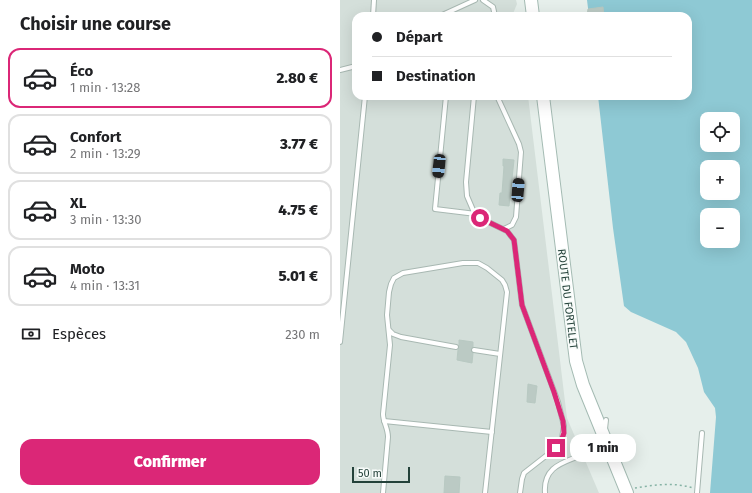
<!DOCTYPE html>
<html lang="fr">
<head>
<meta charset="utf-8">
<style>
  body { margin:0; font-family:"Fira Sans",sans-serif; background:#f6f6f6; color:#202124; height:100vh; display:flex; flex-direction:column; font-size:15px; white-space:nowrap }
  * { box-sizing:border-box; margin:0 }
  p { font-size:13px; color:#757577 }
  .icon { flex:none; width:22px; height:22px; fill:none; stroke:currentColor; stroke-width:2; stroke-linecap:round; stroke-linejoin:round }
  .map { position:relative; flex:1; overflow:hidden }
  .details { display:flex; flex-direction:column; background:#fff; width:340px }
  .details>* { flex:none }
  .top-card { position:absolute; left:12px; top:12px; width:340px; height:88px; border-radius:12px; box-shadow:0 4px 16px #0002; display:grid; align-content:center; height:88px; padding:0 20px; background:#fff }
  .controls { position:absolute; left:360px; top:112px; display:grid; gap:8px }
  .controls a { display:grid; place-items:center; width:40px; height:40px; border-radius:8px; background:#fff; box-shadow:0 4px 16px #0002; font-size:20px }
  .scale { position:absolute; left:12px; bottom:10px; width:58px; box-sizing:border-box; padding-left:4px; border:2px solid #24423a; border-top:0; font-size:11px; line-height:14px; white-space:nowrap; color:#24423a; -webkit-text-stroke:3px #f7fbf9; paint-order:stroke }
  .end { position:absolute; width:18px; height:18px; margin:-9px; border:5px solid #db2777; background:#fff; box-shadow:0 0 0 2px #fff }
  .from { border-radius:50% }
  .bubble { position:absolute; height:28px; border-radius:12px; background:#fff; box-shadow:0 4px 16px #0002; font-size:13px; font-weight:800; line-height:28px; text-align:center }
  .car { position:absolute; width:12px; height:24px; margin:-12px -6px; border-radius:5px; box-shadow:0 0 3px 1px #0007; background:linear-gradient(#222 24%,#8ab4d8 0 40%,#222 0 76%,#8ab4d8 0 86%,#222 0) }
  .top-card b { display:flex; align-items:center; gap:14px; height:38px; font-size:15px }
  .top-card b+b { border-top:1px solid #e0e0e0 }
  .top-card i { width:10px; height:10px; background:#202124 }
  ul { padding:0; list-style:none }
  li { display:flex; align-items:center; gap:12px; height:60px; margin:0 8px 6px; padding:0 12px; border:2px solid #e0e0e0; border-radius:12px }
  li div { flex:1 }
  li b { display:block; font-size:15px }
  li em { font-style:normal; font-weight:800 }
  li.selected { border-color:#db2777 }
  li>.icon { width:36px; height:36px; stroke-width:1.5 }
  h2 { padding:0 20px; font-size:18px; line-height:48px }
  .pay { display:flex; align-items:center; gap:10px; height:44px; padding:0 20px; font-size:15px }
  .pay p { margin-inline-start:auto }
  .primary-button { display:flex; gap:8px; margin-top:auto; padding:8px 20px }
  .primary-button a { flex:1; height:46px; border-radius:12px; background:#db2777; color:#fff; font-size:16px; font-weight:800; line-height:46px; text-align:center }
  main { display:flex; flex:1; min-height:0 }
  .map>svg:first-child { display:block }
  .built { fill:#d4dfda }
  .water { fill:#8ec9d4; fill-rule:evenodd }
  .building { fill:#bbcac4; stroke:#b8c9c2 }
  .lines { fill:none; stroke-linecap:round; stroke-linejoin:round }
  .lane-casing { stroke:#a8b8b2; stroke-width:6 }
  .secondary-casing { stroke:#a4bbb3; stroke-width:14 }
  .path { stroke:#86b3a5; stroke-width:1.5; stroke-dasharray:2 3; stroke-linecap:butt }
  .lane { stroke:#fff; stroke-width:4 }
  .secondary { stroke:#fff; stroke-width:12 }
  .route { stroke:#db2777; stroke-width:5 }
  .labels { text-anchor:middle; stroke-width:3; stroke-linejoin:round; paint-order:stroke }
  .street-label { font-size:11px; fill:#24423a; stroke:#f7fbf9 }
</style>
</head>
<body>
<main>
<section class="details">
<h2>Choisir une course</h2>
<ul>
<li class="selected"><svg class="icon" aria-label="car" viewBox="0 0 24 24"><path d="M5 17H2v-5l4-1 3-4h7l3 4 3 1v5h-3M9 17h6M6 11h13"/><circle cx="7" cy="17" r="2"/><circle cx="17" cy="17" r="2"/></svg><div><b>Éco</b><p>1 min · 13:28</p></div><em>2.80 €</em></li>
<li><svg class="icon" aria-label="car" viewBox="0 0 24 24"><path d="M5 17H2v-5l4-1 3-4h7l3 4 3 1v5h-3M9 17h6M6 11h13"/><circle cx="7" cy="17" r="2"/><circle cx="17" cy="17" r="2"/></svg><div><b>Confort</b><p>2 min · 13:29</p></div><em>3.77 €</em></li>
<li><svg class="icon" aria-label="car" viewBox="0 0 24 24"><path d="M5 17H2v-5l4-1 3-4h7l3 4 3 1v5h-3M9 17h6M6 11h13"/><circle cx="7" cy="17" r="2"/><circle cx="17" cy="17" r="2"/></svg><div><b>XL</b><p>3 min · 13:30</p></div><em>4.75 €</em></li>
<li><svg class="icon" aria-label="car" viewBox="0 0 24 24"><path d="M5 17H2v-5l4-1 3-4h7l3 4 3 1v5h-3M9 17h6M6 11h13"/><circle cx="7" cy="17" r="2"/><circle cx="17" cy="17" r="2"/></svg><div><b>Moto</b><p>4 min · 13:31</p></div><em>5.01 €</em></li>
</ul>
<div class="pay"><svg class="icon" aria-label="cash" viewBox="0 0 24 24"><path d="M3 7h18v10H3z"/><circle cx="12" cy="12" r="2"/></svg>Espèces<p>230 m</p></div>
<div class="primary-button"><a>Confirmer</a></div>
</section>
<div class="map">
<svg width="412" height="493" viewBox="0 0 412 493">
  <rect width="100%" height="100%" fill="#e6efeb"/>
  <path class="built" d="M0,0H176L177,4L172,16H16V96H188L227,418L259,493H0Z"/>
  <path class="water" d="M247,0H412V493H370L376,417L375,408L364,392L358,368L346,342L336,332L291,312L284,306L273,228L258,96H348V16H249ZM367,119H393V145H367ZM367,167H393V193H367ZM367,215H393V241H367Z"/>
  <g class="building">
    <path d="M263,7L264,16H247L248,9Z"/>
    <path d="M163,159L174,160L169,206L159,205L160,193H162L164,166H163Z"/>
    <path d="M119,340L133,342V347L131,350L133,353L132,363L117,360L118,350L119,347Z"/>
    <path d="M188,384L197,386L195,403L187,402Z"/>
    <path d="M105,476L120,477L119,493H104Z"/>
  </g>
  <g class="lines">
    <g class="lane-casing">
      <g id="lane">
        <path d="M143,0L153,7L155,16"/>
        <path d="M33,16L34,0"/>
        <path d="M100,16L135,0"/>
        <path d="M0,70L16,66"/>
        <path d="M106,96L95,209L136,214"/>
        <path d="M134,96L126,182L127,196L133,210L140,218L167,231L174,240L182,305L218,402L224,426L222,438L216,448L184,473L182,479L180,493"/>
        <path d="M157,96L179,144L181,152L176,217L172,225L164,229"/>
        <path d="M49,330L53,334L61,337L116,347"/>
        <path d="M0,342L25,96"/>
        <path d="M134,350L160,354"/>
        <path d="M44,421L152,432"/>
        <path d="M265,429L266,420"/>
        <path d="M248,452L258,453L269,457"/>
        <path d="M43,493L48,437C48,428 43,422 43,414L50,345L47,315L49,292L51,284L54,278L63,273L123,263H138L147,268L162,280L165,285L167,292L145,493"/>
        <path d="M205,493C202,453 249,465 262,438"/>
        <path d="M357,493L362,433"/>
      </g>
    </g>
    <g class="secondary-casing">
      <g id="secondary">
        <path d="M191,0L193,16"/>
        <path d="M203,96L236,361L243,385L287,493"/>
      </g>
    </g>
    <path class="path" d="M295,488C313,485 335,482 353,488"/>
    <use href="#lane" class="lane"/>
    <use href="#secondary" class="secondary"/>
  </g>
  <g class="lines">
    <path class="route" d="M140,218L167,231L174,240L182,305L214,392L223,421L224,433L221,441L216,448"/>
  </g>
  <g class="labels">
    <g class="street-label">
      <text transform="translate(228 299) rotate(83)" y="4">ROUTE DU FORTELET</text>
    </g>
  </g>
</svg>
<div class="controls">
<a><svg class="icon" aria-label="locate" viewBox="0 0 24 24"><circle cx="12" cy="12" r="6"/><path d="M12 2v4M12 18v4M2 12h4M18 12h4"/></svg></a>
<a>+</a>
<a>−</a>
</div>
<div class="scale">50 m</div>
<i class="end from" style="left:140px;top:218px"></i>
<i class="end" style="left:216px;top:448px"></i>
<div class="bubble" style="left:230px;top:434px;width:66px">1 min</div>
<i class="car" style="left:99px;top:166px;rotate:186deg"></i>
<i class="car" style="left:178px;top:190px;rotate:5deg"></i>
<div class="top-card">
<b><i class="from"></i>Départ</b>
<b><i></i>Destination</b>
</div>
</div>
</main>
</body>
</html>
